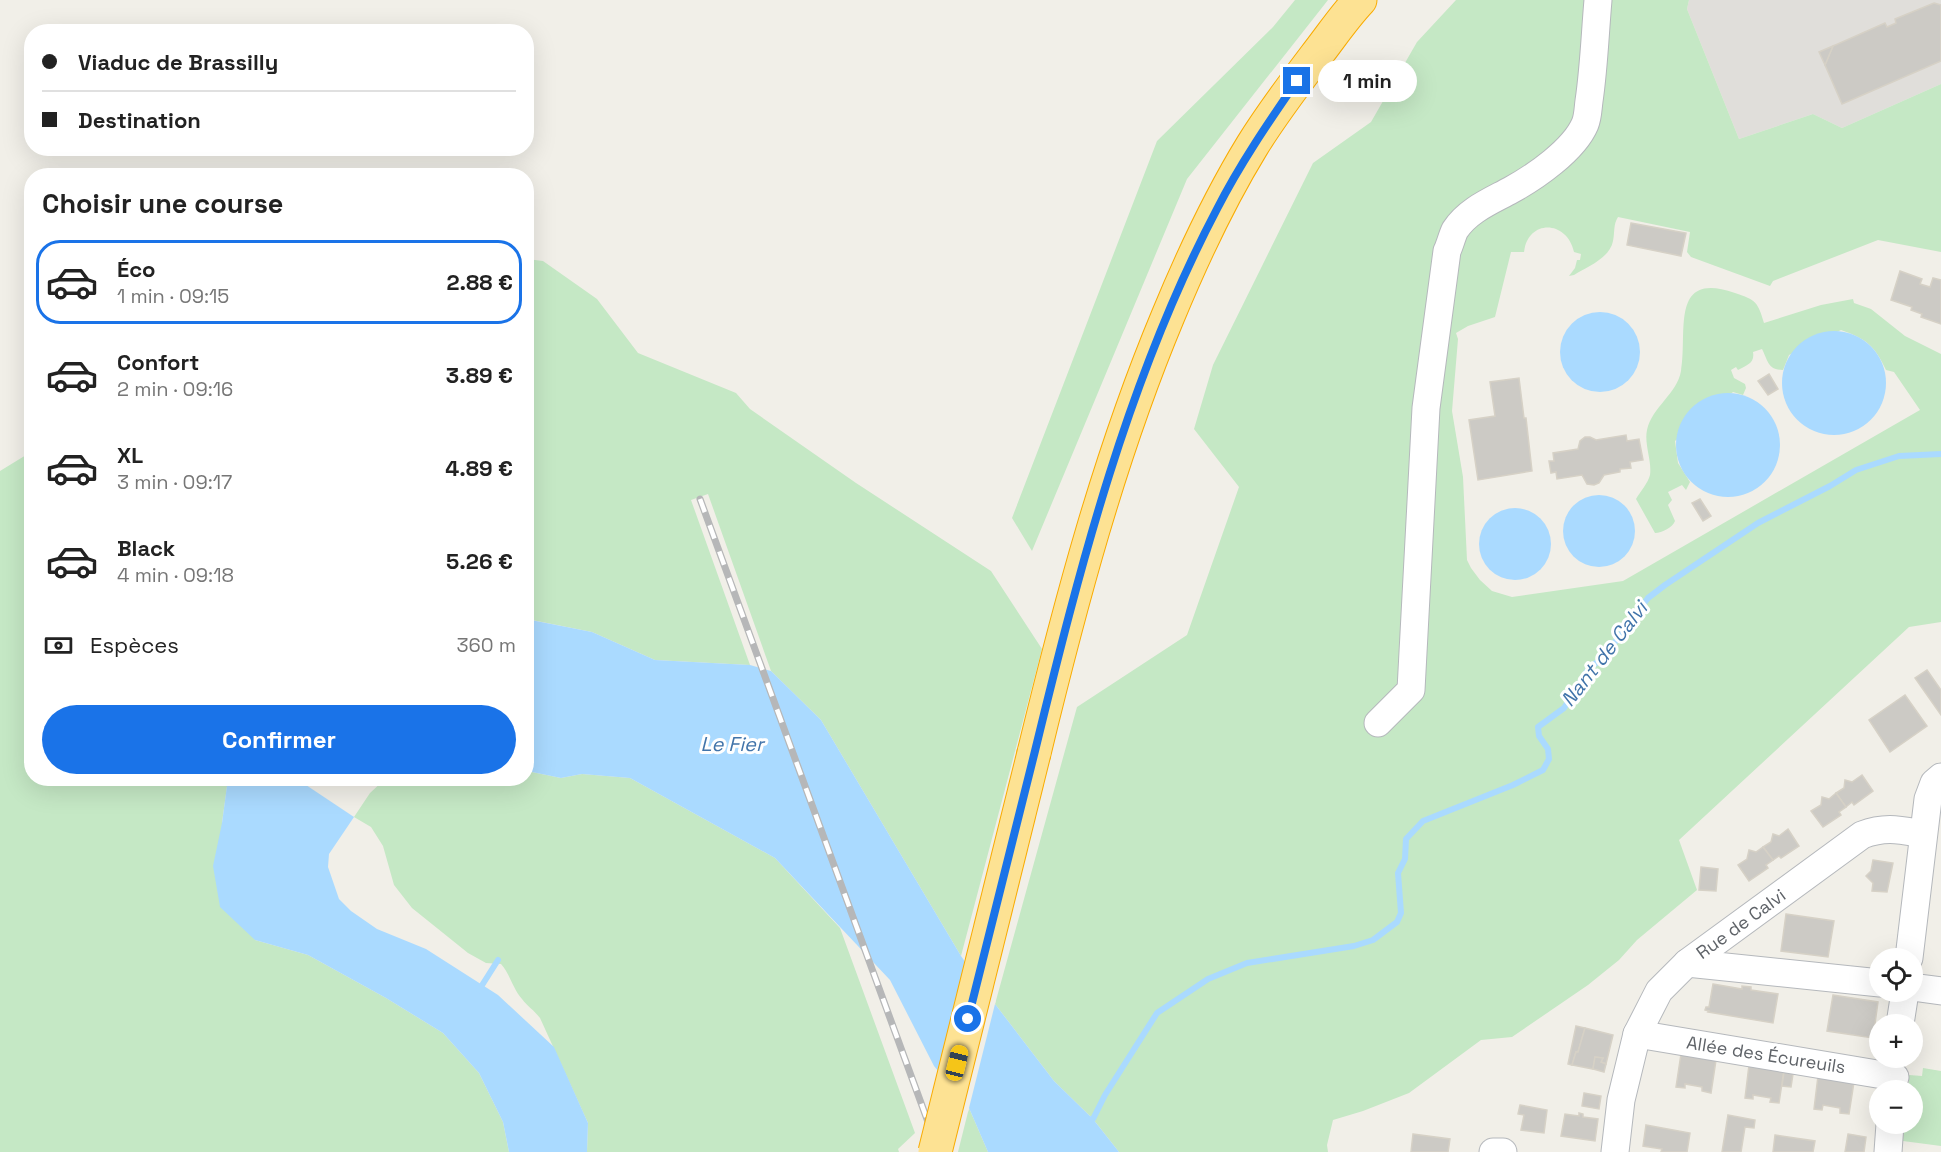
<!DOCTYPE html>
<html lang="fr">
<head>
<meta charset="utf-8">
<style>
  body { margin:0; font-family:"Space Grotesk",sans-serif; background:#f6f6f6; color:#222; height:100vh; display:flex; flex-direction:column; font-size:22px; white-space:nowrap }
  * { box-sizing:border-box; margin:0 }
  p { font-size:20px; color:#767676 }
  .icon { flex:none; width:33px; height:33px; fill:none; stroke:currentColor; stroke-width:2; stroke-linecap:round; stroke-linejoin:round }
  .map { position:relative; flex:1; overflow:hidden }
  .side { position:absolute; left:24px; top:168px; width:510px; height:618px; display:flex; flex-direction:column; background:#fff; border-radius:24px; box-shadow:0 6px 24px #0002 }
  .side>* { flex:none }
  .hud { position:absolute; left:24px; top:24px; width:510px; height:132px; border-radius:24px; box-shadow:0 6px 24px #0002; display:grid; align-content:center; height:132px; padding:0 18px; background:#fff }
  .buttons { position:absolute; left:1869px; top:948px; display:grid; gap:12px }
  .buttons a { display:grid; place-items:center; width:54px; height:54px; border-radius:50%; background:#fff; box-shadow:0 6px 24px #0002; font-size:30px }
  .end { position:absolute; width:27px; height:27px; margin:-14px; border:8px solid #1a73e8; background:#fff; box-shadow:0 0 0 3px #fff }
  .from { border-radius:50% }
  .bubble { position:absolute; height:42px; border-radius:21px; background:#fff; box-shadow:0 6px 24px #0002; font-size:20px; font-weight:600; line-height:42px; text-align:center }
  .car { position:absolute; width:18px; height:36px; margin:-18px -9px; border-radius:8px; box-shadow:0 0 4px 2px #0007; background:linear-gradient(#f5c518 24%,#345 0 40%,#f5c518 0 76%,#345 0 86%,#f5c518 0) }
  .hud b { display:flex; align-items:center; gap:21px; height:57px; font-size:22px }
  .hud b+b { border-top:2px solid #e0e0e0 }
  .hud i { width:15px; height:15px; background:#222 }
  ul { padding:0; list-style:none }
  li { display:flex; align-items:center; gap:18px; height:84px; margin:0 12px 9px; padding:0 6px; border:3px solid transparent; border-radius:24px }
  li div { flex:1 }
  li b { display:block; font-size:22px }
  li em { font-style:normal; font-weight:600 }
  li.selected { border-color:#1a73e8 }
  li>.icon { width:54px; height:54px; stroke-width:1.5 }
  h2 { padding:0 18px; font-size:27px; line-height:72px }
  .pay { display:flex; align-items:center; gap:15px; height:66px; padding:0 18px; font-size:22px }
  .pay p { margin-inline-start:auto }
  .cta { display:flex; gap:12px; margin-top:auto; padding:12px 18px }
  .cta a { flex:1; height:69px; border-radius:36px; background:#1a73e8; color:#fff; font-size:24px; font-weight:600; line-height:69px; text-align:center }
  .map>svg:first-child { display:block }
  .industrial { fill:#e0deda }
  .green { fill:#c5e8c5 }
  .water { fill:#aadaff }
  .pier { fill:#f1efe8 }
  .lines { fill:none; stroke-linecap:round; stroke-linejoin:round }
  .stream { stroke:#aadaff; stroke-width:6 }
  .building { fill:#cccac5; stroke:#d6d1c6; stroke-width:1.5 }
  .minor-casing { stroke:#b5b8bc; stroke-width:29 }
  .highway-casing { stroke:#f9ab00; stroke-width:35 }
  .minor { stroke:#fff; stroke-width:27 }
  .highway { stroke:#fde293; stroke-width:33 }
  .rail-casing { stroke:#b6b7b8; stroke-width:7 }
  .rail { stroke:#fff; stroke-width:4.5; stroke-dasharray:14; stroke-linecap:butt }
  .highway-bridge-casing { stroke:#f9ab00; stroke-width:35; stroke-linecap:butt }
  .highway-bridge { stroke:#fde293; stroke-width:33 }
  .route { stroke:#1a73e8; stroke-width:8 }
  .labels { text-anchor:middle; stroke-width:6; stroke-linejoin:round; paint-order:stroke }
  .street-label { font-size:18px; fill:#5f6368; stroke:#fff }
  .water-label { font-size:20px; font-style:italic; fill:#4174aa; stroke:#fff }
</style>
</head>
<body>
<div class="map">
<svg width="1941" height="1152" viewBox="0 0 1941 1152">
  <rect width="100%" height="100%" fill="#f1efe8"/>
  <path class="industrial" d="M1689,0H1941V84L1842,128L1813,114L1739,139L1687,9Z"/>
  <g class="green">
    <path d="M1295,0H1328L1187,179L1032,551L1012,518L1157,141L1273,27Z"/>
    <path d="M1456,0H1689L1687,9L1739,139L1813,114L1842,128L1941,84V252L1878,240L1773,281L1770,286L1691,257L1687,252L1690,232L1618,217C1613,225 1615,232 1613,241C1610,258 1587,267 1574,275L1569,276L1575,268L1577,260H1580L1581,254L1574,252C1567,220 1528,219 1524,252H1511L1495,317L1468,326L1456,333L1458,339L1452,411L1463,477L1467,560L1471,568L1480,580L1492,591L1512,597L1623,581L1920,410L1894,372L1886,370C1875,346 1867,339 1841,330L1789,355L1783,370C1768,370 1768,361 1762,349L1753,352C1755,363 1747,365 1738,370L1736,367L1731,370L1734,378L1745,384L1746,388L1743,395L1733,392L1675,441L1678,463L1690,482L1686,490L1682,485L1668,492L1672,500L1668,505L1675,521C1673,527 1662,533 1655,533L1636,499C1640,492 1648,483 1650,475C1652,461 1644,444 1647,430C1652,407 1677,394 1681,371C1688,332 1669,270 1735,293C1756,300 1758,302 1764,323L1821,305L1853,299L1854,303L1871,309L1905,336L1941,354V622L1909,627L1679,840L1697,890L1637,940L1619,960L1588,985L1512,1037L1481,1040L1409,1093L1363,1111L1333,1120L1327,1145L1328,1152H1119L1093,1119L1054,1081L995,1004L1077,707L1187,635L1239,487L1194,429L1213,365L1313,163L1371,122L1417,42Z"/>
    <path d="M527,259L543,261L597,299L638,353L736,393L750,409L856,483L991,571L1042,649L961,956L821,720L771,671L708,494L691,500L750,665L655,660L592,632L527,619Z"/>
    <path d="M31,452L32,778L228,779L222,823L255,940L308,955L386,998L443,1033L479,1073L503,1122L509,1152H0V471Z"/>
    <path d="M527,771L561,778L582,774L630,778L775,858L840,928L915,1133L898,1149L899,1152H587L588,1123L540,1018C534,1010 527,1006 522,999C513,989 510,974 501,964L486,963L468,953L412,908L394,885L383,846L371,827L354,817L370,793L385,779L526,778Z"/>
    <path d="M1923,1068L1941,1071V1146L1903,1141L1904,1124H1912V1090H1908L1909,1075L1922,1076Z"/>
    <path d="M969,1108L988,1152H958Z"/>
  </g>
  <g class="water">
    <circle cx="1600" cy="352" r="40"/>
    <circle cx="1834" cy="383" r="52"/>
    <circle cx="1728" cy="445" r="52"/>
    <circle cx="1599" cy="531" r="36"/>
    <circle cx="1515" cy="544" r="36"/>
    <path d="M526,619L592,632L655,660L750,665L771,671L821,720L961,956L995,1004L1054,1081L1093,1119L1119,1152H988L969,1108L934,1066L890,980L775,858L630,778L582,774L561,778L527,771Z"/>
    <path d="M228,778L297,779L354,817L329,854L328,867L339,899L351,911L377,929L426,949L498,995L554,1047L588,1123L587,1152H509L503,1122L479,1073L443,1033L386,998L308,955L255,940L220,907L213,866L222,823Z"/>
  </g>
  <path class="pier" d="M968,961L996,1000L968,1112L939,1077Z"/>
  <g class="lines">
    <g class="stream">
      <path d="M479,990L498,960"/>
      <path d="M1087,1120L1093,1119L1105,1095L1157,1013L1208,979L1247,963L1354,946L1373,940L1397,922L1401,913L1398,873L1405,859L1406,839L1423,821L1513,785L1543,770L1549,759L1548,749L1539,736L1538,727L1564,708L1589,668L1603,658L1648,598L1665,585L1758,523L1830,486L1856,470L1899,456L1941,454"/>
    </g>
  </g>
  <g class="building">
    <path d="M1934,3L1941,5V61L1842,104L1825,65L1833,46L1885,23L1887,27L1896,23L1895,19Z"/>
    <path d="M1833,46L1825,65L1819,52Z"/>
    <path d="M1631,223L1686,233L1681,256L1627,245Z"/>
    <path d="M1900,271L1922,279L1920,284L1930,287L1933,278L1941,280V324L1921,317L1922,314L1911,310L1912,307L1891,300Z"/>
    <path d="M1769,374L1778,389L1768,395L1758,381Z"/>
    <path d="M1519,378L1524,418H1526L1532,471L1478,480L1469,420L1495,416L1490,382Z"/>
    <path d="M1626,435L1627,441L1639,439L1643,460L1630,462L1631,468L1620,469V472L1604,475L1599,483L1594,485L1587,484L1582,475L1557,479L1556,472L1551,473L1549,461H1554L1553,453L1578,449L1580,441L1585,437H1590L1596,440Z"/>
    <path d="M1700,499L1711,516L1703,521L1692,503Z"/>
    <path d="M1927,670L1941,690V715L1915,678Z"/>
    <path d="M1905,695L1927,726L1890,752L1869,720Z"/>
    <path d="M1862,775L1873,791L1854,805L1852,802L1846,807L1836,793L1844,788L1845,780L1852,782Z"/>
    <path d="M1836,793L1846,807L1839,812L1841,815L1823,827L1811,811L1821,805L1822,797L1829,799Z"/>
    <path d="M1788,829L1799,846L1781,858L1779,856L1773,860L1763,847L1771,842L1773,834L1779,836Z"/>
    <path d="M1763,847L1773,860L1766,865L1768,868L1749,881L1738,865L1747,859L1749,850L1756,852Z"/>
    <path d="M1873,860L1893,863L1887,892L1872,891L1873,883L1866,876L1871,871Z"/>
    <path d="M1701,867L1718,869L1716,891L1699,890Z"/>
    <path d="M1786,914L1834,921L1828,957L1781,951Z"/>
    <path d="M1713,984L1742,989V986L1751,987V990L1778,994L1773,1023L1708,1012L1709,1011L1705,1010L1706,1007H1709Z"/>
    <path d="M1833,995L1878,1002L1873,1038L1827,1031Z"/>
    <path d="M1576,1026L1585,1028L1578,1052H1576L1572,1065L1568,1064Z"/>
    <path d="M1585,1028L1613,1035L1606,1064L1601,1062L1603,1058L1595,1057L1593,1069L1572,1065L1576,1052H1578Z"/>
    <path d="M1681,1054L1716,1060L1711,1093L1702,1091V1087L1685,1084V1088L1676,1087Z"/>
    <path d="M1595,1057L1603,1058L1601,1062L1606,1064L1604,1072L1593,1069Z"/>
    <path d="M1749,1065L1784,1070L1779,1103L1770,1102L1771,1098L1753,1095V1099L1745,1098Z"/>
    <path d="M1784,1072L1793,1074L1791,1087L1782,1086Z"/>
    <path d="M1818,1076L1854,1082L1849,1114L1840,1113V1108L1823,1105L1822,1110L1814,1109Z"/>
    <path d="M1584,1093L1601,1096L1599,1109L1582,1106Z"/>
    <path d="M1520,1105L1547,1110L1544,1133L1521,1130L1524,1115L1518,1114Z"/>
    <path d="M1579,1113L1583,1114V1117L1598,1119L1595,1141L1561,1136L1565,1114L1579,1116Z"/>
    <path d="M1728,1115L1755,1120L1754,1128L1745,1127L1741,1152H1722Z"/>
    <path d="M1646,1125L1690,1133L1687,1152H1661L1662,1149L1643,1146Z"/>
    <path d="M1413,1134L1450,1139L1448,1152H1411Z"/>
    <path d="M1848,1134L1866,1137L1864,1152H1845Z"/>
    <path d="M1775,1135L1815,1141L1813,1152H1773Z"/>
  </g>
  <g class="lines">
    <g class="minor-casing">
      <g id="minor">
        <path d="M1378,723L1411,690L1426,408L1447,251C1450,245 1452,236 1455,230C1468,210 1491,201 1511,190C1535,177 1574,150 1585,124C1588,117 1588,108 1589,101C1594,67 1595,34 1598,0"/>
        <path d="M1909,958L1928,799L1934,783L1941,777"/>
        <path d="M1687,963L1880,983"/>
        <path d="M1912,987L1941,991"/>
        <path d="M1900,1024L1905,992"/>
        <path d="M1637,1034L1895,1077"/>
        <path d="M1493,1152H1503"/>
        <path d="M1615,1152L1621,1100L1637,1034L1659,991L1687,963L1862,835C1886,826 1900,830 1923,834"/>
        <path d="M1888,1152L1890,1124"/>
      </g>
    </g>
    <g class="highway-casing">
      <path id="highway" d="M1034,753C1070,605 1109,457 1168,316C1192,258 1219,200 1252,146C1271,115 1293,86 1315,57C1330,38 1343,18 1360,0"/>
    </g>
    <use href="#minor" class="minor"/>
    <use href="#highway" class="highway"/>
    <g class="rail-casing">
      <path id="rail" d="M700,499L939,1152"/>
    </g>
    <use href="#rail" class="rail"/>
    <g class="highway-bridge-casing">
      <path id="highway-bridge" d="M935,1152L1034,753"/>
    </g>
    <use href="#highway-bridge" class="highway-bridge"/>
  </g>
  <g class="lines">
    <path class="route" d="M968,1019C990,930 1013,840 1035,751C1080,566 1128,378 1217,209C1240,164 1268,123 1297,81"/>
  </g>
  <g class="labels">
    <g class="street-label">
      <text transform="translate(1741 924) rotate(-36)" y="6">Rue de Calvi</text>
      <text transform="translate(1766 1055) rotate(9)" y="6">Allée des Écureuils</text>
    </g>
    <g class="water-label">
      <text transform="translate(1604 654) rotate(-52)" y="7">Nant de Calvi</text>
      <text x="732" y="751">Le Fier</text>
    </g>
  </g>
</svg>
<div class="buttons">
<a><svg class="icon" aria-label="locate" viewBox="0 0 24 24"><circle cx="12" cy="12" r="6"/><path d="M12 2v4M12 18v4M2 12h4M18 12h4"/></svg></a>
<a>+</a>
<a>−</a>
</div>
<i class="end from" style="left:968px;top:1019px"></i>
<i class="end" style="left:1297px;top:81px"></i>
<div class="bubble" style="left:1318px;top:60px;width:99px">1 min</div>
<i class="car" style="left:957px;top:1063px;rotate:14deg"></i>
<div class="hud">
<b><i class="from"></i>Viaduc de Brassilly</b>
<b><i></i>Destination</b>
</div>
<section class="side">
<h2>Choisir une course</h2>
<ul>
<li class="selected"><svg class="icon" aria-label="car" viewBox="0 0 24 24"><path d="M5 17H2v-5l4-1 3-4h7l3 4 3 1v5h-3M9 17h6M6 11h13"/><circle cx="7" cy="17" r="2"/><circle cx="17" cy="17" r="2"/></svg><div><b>Éco</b><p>1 min · 09:15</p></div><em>2.88 €</em></li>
<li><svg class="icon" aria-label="car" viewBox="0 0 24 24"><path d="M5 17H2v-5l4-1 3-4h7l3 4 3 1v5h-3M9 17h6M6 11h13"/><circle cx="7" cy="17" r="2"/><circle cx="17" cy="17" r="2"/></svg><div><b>Confort</b><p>2 min · 09:16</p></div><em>3.89 €</em></li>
<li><svg class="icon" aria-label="car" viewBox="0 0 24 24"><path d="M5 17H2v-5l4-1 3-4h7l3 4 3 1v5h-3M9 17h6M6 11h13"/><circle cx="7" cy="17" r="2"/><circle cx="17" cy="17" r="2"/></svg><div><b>XL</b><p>3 min · 09:17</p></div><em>4.89 €</em></li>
<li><svg class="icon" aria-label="car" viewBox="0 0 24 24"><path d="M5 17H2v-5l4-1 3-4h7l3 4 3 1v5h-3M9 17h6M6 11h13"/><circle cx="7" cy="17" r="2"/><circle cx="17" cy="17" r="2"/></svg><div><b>Black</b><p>4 min · 09:18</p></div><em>5.26 €</em></li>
</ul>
<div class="pay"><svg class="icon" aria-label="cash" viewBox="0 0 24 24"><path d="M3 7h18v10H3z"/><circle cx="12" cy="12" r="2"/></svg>Espèces<p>360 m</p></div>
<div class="cta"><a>Confirmer</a></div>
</section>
</div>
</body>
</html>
